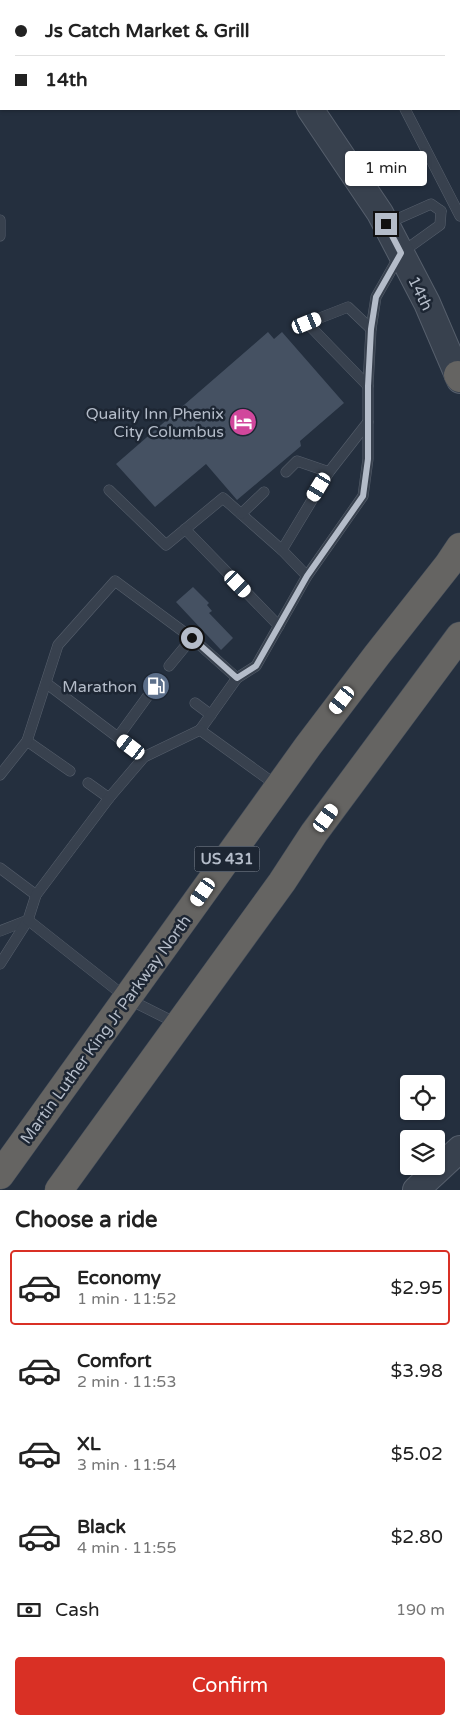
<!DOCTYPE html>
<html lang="en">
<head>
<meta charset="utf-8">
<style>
  body { margin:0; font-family:"Varela Round",sans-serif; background:#f6f6f6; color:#222; height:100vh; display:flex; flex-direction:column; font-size:19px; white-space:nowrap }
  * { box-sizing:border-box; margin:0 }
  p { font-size:16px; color:#767676 }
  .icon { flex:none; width:28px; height:28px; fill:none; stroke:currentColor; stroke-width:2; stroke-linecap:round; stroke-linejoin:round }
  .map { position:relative; height:1190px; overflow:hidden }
  .panel { display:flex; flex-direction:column; background:#fff; flex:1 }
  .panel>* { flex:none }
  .banner { position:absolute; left:0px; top:0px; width:460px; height:110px; box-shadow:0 1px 4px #0004; display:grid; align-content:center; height:110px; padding:0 15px; background:#fff }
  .buttons { position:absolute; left:400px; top:1075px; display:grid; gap:10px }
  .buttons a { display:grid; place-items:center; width:45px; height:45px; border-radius:5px; background:#fff; box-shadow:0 1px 4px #0004; font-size:25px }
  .end { position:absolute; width:22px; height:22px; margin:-11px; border:6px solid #b4bcc9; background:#111; box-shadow:0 0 0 2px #111 }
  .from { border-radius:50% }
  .bubble { position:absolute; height:35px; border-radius:5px; background:#fff; box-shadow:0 1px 4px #0004; font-size:16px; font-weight:600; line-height:35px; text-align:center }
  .car { position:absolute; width:15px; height:30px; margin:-15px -8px; border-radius:6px; box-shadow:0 0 4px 1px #0007; background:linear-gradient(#fff 24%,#345 0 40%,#fff 0 76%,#345 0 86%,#fff 0) }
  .banner b { display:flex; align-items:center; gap:18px; height:48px; font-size:19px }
  .banner b+b { border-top:1px solid #e0e0e0 }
  .banner i { width:12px; height:12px; background:#222 }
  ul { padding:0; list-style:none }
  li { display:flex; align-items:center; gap:15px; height:75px; margin:0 10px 8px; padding:0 5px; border:2px solid transparent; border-radius:5px }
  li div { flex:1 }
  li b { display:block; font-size:19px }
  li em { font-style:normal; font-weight:600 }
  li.selected { border-color:#d93025 }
  li>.icon { width:45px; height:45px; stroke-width:1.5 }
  h2 { padding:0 15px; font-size:22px; line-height:60px }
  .pay { display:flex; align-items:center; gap:12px; height:55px; padding:0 15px; font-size:19px }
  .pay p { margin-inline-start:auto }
  .button { display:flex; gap:10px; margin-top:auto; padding:10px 15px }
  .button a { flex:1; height:58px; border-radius:5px; background:#d93025; color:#fff; font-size:20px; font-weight:600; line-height:58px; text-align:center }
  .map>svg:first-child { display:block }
  .building { fill:#455162 }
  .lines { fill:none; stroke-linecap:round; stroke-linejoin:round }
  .service-casing { stroke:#565f6c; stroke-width:11 }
  .tertiary-casing { stroke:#565f6c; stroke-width:28 }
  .trunk-casing { stroke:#434c59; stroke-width:29 }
  .service { stroke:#38414e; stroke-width:10 }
  .tertiary { stroke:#38414e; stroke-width:26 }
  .trunk { stroke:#656462; stroke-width:28 }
  .route { stroke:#b4bcc9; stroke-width:6 }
  .labels { text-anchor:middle; stroke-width:5; stroke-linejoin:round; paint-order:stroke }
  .shield { fill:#1d2633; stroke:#878f9c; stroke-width:1 }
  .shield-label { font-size:15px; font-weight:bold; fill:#b4bcc9 }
  .street-label { font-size:16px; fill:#b4bcc9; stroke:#1d2633 }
  .poi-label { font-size:16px; fill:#b4bcc9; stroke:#1d2633; text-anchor:end }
</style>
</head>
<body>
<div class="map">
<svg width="460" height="1190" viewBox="0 0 460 1190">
  <rect width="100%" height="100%" fill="#242f3e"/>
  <g class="building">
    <path d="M268,332L274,339L282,332L344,403L300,441L301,446L237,500L206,464L155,507L116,464Z"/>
    <path d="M193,587L209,603L207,605L212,611L209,613L233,638L221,650L176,602Z"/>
  </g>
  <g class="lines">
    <g class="service-casing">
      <g id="service">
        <path d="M350,0L351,1"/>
        <path d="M405,109L460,216"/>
        <path d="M0,220V236"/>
        <path d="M386,224L431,204L441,211"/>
        <path d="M368,386L307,323L348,307L371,329"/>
        <path d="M286,472L297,461L329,472"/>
        <path d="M109,490L166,545L223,498L282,550"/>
        <path d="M241,514L264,492"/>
        <path d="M185,529L279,626"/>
        <path d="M307,576L282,550L329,472L368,422"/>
        <path d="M169,666L192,638"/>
        <path d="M46,683L144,757"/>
        <path d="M195,703L211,715"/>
        <path d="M200,730L237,678L256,666L307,576L363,496L368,459V386L371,329L376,297L401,253L440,225L441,211"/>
        <path d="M118,737L150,693"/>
        <path d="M27,741L70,771"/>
        <path d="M0,775L27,741L58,645L115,581L192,638L237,678"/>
        <path d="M88,783L109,798"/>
        <path d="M0,868L36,895"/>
        <path d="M0,931L28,920"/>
        <path d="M0,964L28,920"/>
        <path d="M178,1024L128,999L28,920L36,895L109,798L144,757L200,730L279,787"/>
      </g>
    </g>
    <g class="tertiary-casing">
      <g id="tertiary">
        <path d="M273,0V1"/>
        <path d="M310,109L380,213L427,303L460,380"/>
        <path d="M416,1190L460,1149"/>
      </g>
    </g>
    <g class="trunk-casing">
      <g id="trunk">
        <path d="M458,375L460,378"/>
        <path d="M0,1175L308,746L377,655L448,565L460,547"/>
        <path d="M59,1190L282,882L314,833L460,636"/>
      </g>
    </g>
    <use href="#service" class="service"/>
    <use href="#tertiary" class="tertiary"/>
    <use href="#trunk" class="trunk"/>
  </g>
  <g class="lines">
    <path class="route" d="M192,638L237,678L256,666L307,576L363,496L368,459V386L371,329L376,297L401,253L386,224"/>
  </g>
  <defs>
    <g id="hotel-disc" transform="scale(1.4375)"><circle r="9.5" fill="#d1479c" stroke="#1d2633"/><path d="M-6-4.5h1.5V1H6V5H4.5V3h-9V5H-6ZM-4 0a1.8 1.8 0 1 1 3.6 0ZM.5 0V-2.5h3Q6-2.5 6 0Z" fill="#fff"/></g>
    <g id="fuel-disc" transform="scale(1.4375)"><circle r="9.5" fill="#5c6f8a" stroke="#1d2633"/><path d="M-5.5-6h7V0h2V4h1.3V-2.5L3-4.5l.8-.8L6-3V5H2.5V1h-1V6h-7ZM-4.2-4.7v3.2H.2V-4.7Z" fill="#fff"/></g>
  </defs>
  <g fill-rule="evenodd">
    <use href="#hotel-disc" x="243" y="422"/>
    <use href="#fuel-disc" x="156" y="686"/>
  </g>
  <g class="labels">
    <rect class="shield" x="194.5" y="846.5" width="65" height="25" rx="4"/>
    <g class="shield-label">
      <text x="227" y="864">US 431</text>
    </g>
    <g class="street-label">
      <text transform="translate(421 293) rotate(64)" y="6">14th</text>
      <text transform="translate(105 1029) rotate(-54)" y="6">Martin Luther King Jr Parkway North</text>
    </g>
    <g class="poi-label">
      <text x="224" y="419">Quality Inn Phenix<tspan x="224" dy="18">City Columbus</tspan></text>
      <text x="137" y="692">Marathon</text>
    </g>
  </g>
</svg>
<div class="buttons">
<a><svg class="icon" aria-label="locate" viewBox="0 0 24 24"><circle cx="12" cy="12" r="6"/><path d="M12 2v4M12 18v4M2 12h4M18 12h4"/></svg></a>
<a><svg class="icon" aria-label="layers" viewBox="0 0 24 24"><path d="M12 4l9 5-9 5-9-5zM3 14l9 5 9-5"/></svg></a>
</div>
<i class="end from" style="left:192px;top:638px"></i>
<i class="end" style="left:386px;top:224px"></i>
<div class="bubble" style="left:345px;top:151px;width:82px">1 min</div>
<i class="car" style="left:307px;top:323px;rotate:68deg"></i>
<i class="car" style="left:319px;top:487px;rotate:211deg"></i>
<i class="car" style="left:238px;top:584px;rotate:136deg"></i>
<i class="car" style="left:342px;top:700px;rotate:217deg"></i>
<i class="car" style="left:131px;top:747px;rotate:307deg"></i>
<i class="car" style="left:326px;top:818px;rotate:36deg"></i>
<i class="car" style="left:203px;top:892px;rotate:215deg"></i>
<div class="banner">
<b><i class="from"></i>Js Catch Market &amp; Grill</b>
<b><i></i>14th</b>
</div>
</div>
<section class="panel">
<h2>Choose a ride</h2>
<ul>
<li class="selected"><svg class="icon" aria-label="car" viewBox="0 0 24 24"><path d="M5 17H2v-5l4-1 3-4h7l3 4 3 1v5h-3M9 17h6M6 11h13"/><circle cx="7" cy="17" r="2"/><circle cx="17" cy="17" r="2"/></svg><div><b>Economy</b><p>1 min · 11:52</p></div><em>$2.95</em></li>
<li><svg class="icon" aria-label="car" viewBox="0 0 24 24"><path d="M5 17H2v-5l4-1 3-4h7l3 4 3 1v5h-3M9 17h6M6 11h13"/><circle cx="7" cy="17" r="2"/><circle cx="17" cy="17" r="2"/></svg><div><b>Comfort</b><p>2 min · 11:53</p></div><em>$3.98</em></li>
<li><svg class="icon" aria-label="car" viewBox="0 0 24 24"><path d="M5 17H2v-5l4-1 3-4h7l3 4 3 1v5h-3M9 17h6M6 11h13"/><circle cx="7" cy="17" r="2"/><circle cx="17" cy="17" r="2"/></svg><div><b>XL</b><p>3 min · 11:54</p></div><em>$5.02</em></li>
<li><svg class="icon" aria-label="car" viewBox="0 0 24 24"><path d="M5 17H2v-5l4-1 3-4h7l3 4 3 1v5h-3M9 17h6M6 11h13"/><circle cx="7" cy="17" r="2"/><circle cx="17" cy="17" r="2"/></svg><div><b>Black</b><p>4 min · 11:55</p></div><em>$2.80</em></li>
</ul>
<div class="pay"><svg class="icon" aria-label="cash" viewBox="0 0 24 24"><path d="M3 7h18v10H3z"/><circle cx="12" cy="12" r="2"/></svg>Cash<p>190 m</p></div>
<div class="button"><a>Confirm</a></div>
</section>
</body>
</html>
